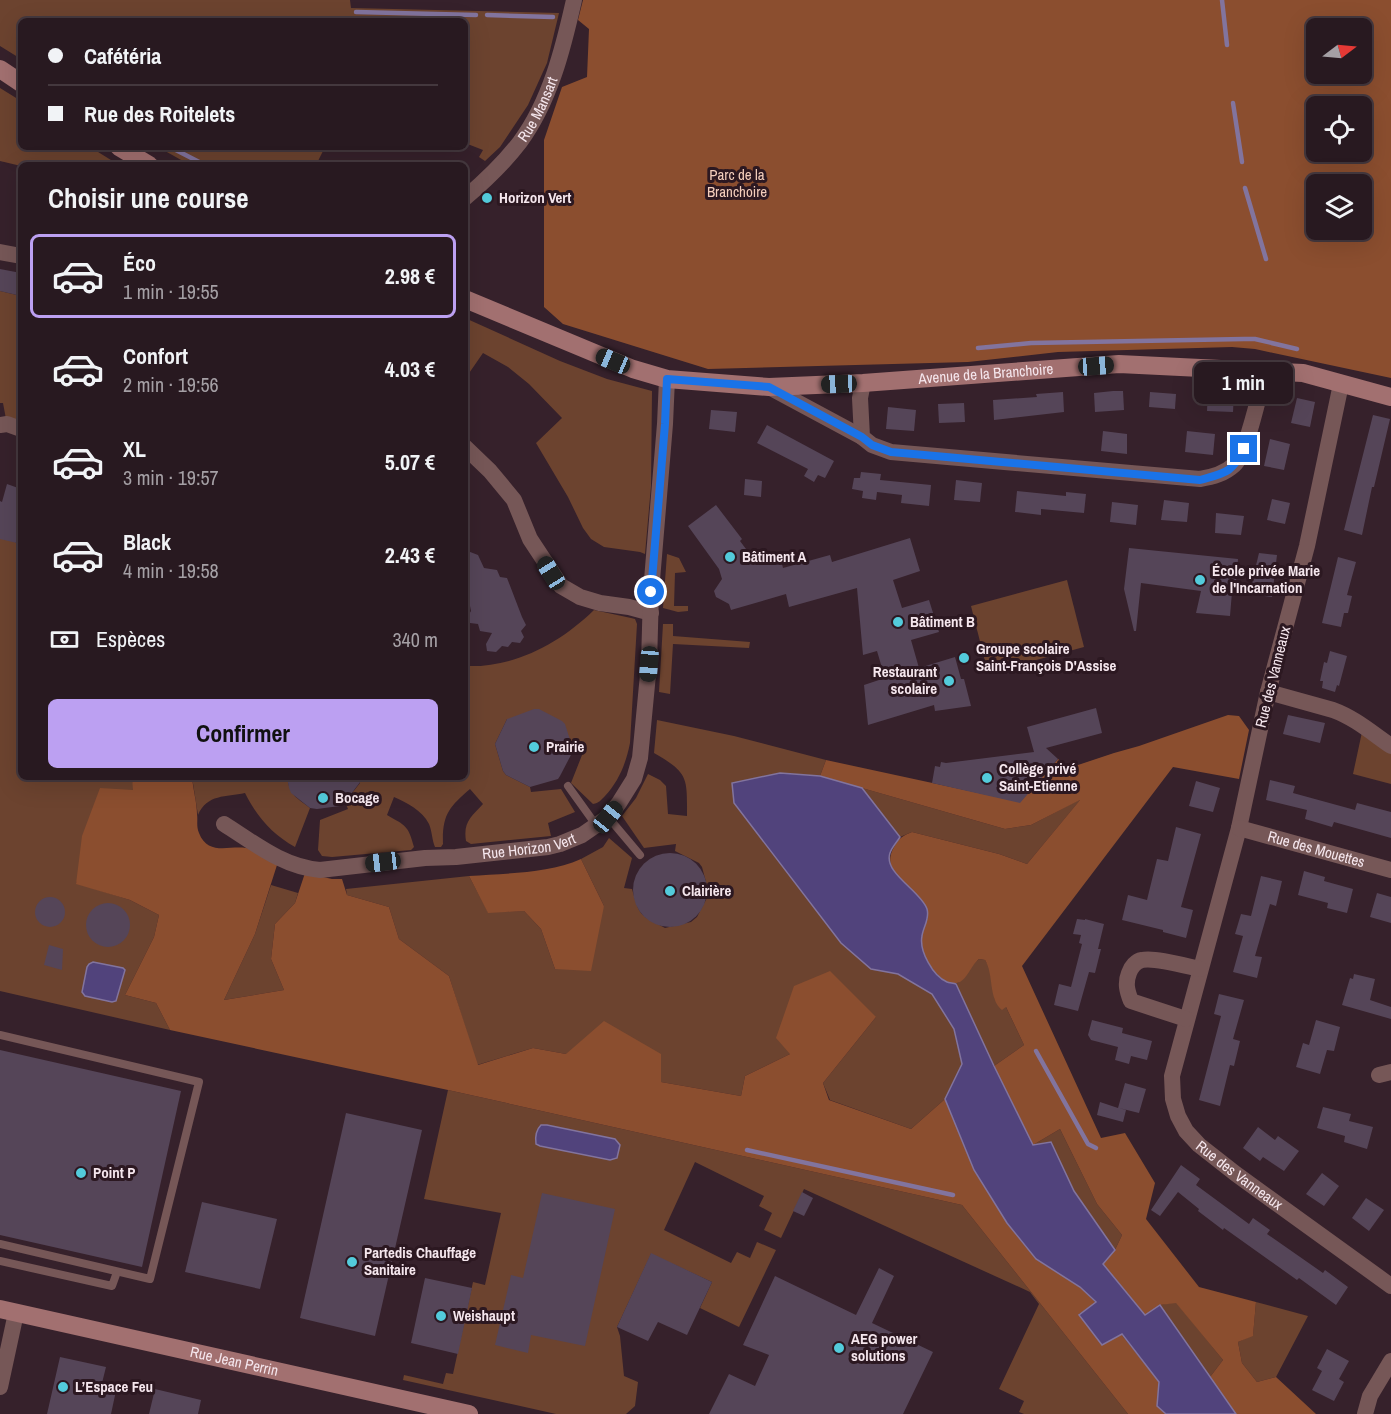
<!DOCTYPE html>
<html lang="fr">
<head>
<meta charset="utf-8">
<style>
  body { margin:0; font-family:"Archivo Narrow",sans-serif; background:#302229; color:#f1f3f6; height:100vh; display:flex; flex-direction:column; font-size:22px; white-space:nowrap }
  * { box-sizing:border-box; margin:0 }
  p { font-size:20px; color:#a5a0a5 }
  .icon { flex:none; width:33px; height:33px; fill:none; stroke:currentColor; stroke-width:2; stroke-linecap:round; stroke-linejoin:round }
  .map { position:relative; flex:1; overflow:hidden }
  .side { position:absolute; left:18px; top:162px; width:450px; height:618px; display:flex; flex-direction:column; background:#281920; border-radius:9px; box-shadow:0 6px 24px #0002,0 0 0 2px #44383e }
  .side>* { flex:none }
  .banner { position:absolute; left:18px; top:18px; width:450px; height:132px; border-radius:9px; box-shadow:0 6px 24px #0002,0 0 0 2px #44383e; display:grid; align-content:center; height:132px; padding:0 30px; background:#281920 }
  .needle { width:39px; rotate:74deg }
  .tools { position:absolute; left:1306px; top:18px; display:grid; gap:12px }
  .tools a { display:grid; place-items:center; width:66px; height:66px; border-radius:9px; background:#281920; box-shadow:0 6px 24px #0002,0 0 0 2px #44383e; font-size:30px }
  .end { position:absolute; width:27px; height:27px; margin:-14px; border:8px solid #1a73e8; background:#fff; box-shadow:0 0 0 3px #fff }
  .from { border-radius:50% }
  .bubble { position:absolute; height:42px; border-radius:9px; background:#281920; box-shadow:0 6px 24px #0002,0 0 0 2px #44383e; font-size:20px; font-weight:700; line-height:42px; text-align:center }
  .car { position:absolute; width:18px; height:36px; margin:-18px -9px; border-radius:8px; box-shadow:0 0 4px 2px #0007; background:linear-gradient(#222 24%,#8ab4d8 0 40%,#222 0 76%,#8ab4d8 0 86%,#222 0) }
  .banner b { display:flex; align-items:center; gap:21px; height:57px; font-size:22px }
  .banner b+b { border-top:2px solid #44383e }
  .banner i { width:15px; height:15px; background:#f1f3f6 }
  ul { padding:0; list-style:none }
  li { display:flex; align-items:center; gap:18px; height:84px; margin:0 12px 9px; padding:0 18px; border:3px solid transparent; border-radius:9px }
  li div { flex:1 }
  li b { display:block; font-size:22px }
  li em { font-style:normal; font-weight:700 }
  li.selected { border-color:#bca0f2 }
  li>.icon { width:54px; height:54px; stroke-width:1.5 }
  h2 { padding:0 30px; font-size:27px; line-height:72px }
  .pay { display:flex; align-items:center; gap:15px; height:66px; padding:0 30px; font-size:22px }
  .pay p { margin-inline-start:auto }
  .cta { display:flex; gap:12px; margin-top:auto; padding:12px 30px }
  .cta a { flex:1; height:69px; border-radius:9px; background:#bca0f2; color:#111; font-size:24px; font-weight:700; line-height:69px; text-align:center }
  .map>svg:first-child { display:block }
  .green { fill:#6c432f }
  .forest { fill:#8b4e2f; fill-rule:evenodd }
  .water { fill:#51437c; stroke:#82749e; stroke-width:1.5 }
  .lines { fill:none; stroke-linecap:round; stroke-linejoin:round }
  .stream { stroke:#82749e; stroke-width:4.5 }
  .building { fill:#554558 }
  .lane { stroke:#765757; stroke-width:8 }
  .street { stroke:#765757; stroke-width:16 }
  .secondary { stroke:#a27070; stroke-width:18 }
  .route { stroke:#1a73e8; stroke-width:8 }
  .poi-dot { fill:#53cbdb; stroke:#2c1821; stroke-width:2 }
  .labels { text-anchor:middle; stroke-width:6; stroke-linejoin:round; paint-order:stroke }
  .street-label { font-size:15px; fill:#f5e6ed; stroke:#2c1821 }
  .park-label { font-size:15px; fill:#f4cebc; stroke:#2c1821 }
  .poi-label { font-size:15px; font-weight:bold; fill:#f5e6ed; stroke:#2c1821; text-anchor:start }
</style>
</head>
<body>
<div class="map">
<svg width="1391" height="1414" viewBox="0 0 1391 1414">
  <rect width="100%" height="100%" fill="#36212b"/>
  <g class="green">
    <path d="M0,0H350L351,8L559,13L547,63L528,105L500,147L485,161L479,157L483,150L465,143V21H21V59L0,46Z"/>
    <path d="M0,88L21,101V147H90L119,165H21V166L0,161Z"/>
    <path d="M158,147H325L316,165H190Z"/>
    <path d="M0,291L21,296V422L6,419L3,403H0Z"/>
    <path d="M465,318L560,361L607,379L652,391L651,486L645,554L640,552L604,547L591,539L583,528L568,497L536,443L562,418L529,384L508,367L483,353L465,379Z"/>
    <path d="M0,523L16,543L21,544V777H132L134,790L76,883L130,900L159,915L154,937L125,995L156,1003L170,1030L0,991Z"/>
    <path d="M667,554L679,558L686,572L675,573L674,606H688V611L678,612L663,608Z"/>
    <path d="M1067,580L1084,647L988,673L971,606Z"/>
    <path d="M594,610L631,618L635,619L637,624L630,743C626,763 619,781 605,796C601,800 599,803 593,804L571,783L584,750L573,749L507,719L495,744L503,771L506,775L530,787L531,792L561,789L575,812L548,823L551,836L471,844L466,841C463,822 471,817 483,804L470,789C449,807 442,815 443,844L441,847H435C432,840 432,831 429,824C422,810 407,803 394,797L387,815C406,826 408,825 414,847L411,850L332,857L322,856L318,850L320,820L348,809L345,802L360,783V777H465V666C514,668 559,644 594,610Z"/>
    <path d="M663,624H673V636L750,642L749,648L673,644L670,694L659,692Z"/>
    <path d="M657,720L734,736L826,760L820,776L780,773L871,969L898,974L932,994L954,1029L962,1065L945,1099L911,1129L830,1100L823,1083L876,1017L790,1054L745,1076L741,1096L661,1082L566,1054L533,1048L477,1065L449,976L399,939L389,907L347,895L346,889L469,876L488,912L524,911L541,929L555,969L604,906L581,859L603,847L609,838L632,858L624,888L632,889C640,917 639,914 665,928L691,922L697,917L708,896L709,893L702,867L699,863L675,851L676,844L644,848L622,816L636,798L648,774L660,780L666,786L668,814L687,816C687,778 689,773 654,753Z"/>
    <path d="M1362,732L1391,752V784L1353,774Z"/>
    <path d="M192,777H287C290,796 296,797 310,808L295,847C272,834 257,817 245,793C226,797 207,794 198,815Z"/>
    <path d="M862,788L1005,829L1031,825L1081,799L1027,864L999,854L912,832L900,837Z"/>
    <path d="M271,885L298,893L295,903L275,924L271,959L284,990L224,1000L255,934Z"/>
    <path d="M979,959L985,960L989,966L995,1000L1006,1007L1024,1045L994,1066L956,984C967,978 969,966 979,959Z"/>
    <path d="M448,1090L962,1205L1128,1414H1024L1019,1412L1024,1401L999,1389L1039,1304L1030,1292L804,1189L781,1238L764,1230L772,1213L759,1206L764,1196L695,1162L664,1230L731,1263L737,1252L750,1258L757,1242L776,1250L739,1327L700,1308L712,1282L651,1254L617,1327L620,1336L624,1376L638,1382L635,1406L626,1414H556L403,1380L404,1375L443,1384L446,1373L453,1374L473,1282L485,1285L501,1213L424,1199Z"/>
    <path d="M1060,1129L1097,1204L1122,1235L1115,1250L1074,1191L1051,1142L1033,1145Z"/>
    <path d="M1176,1302L1223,1360L1210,1377L1160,1305Z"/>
    <path d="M1256,1302L1308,1316L1276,1377L1257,1382L1242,1363L1238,1342L1253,1335Z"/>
  </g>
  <g class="forest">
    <path d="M583,0H1391V378L1255,349L1232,347L1058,352L968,362L708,369L563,324L544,307V140L562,87L587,77L589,29L578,20ZM1317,28H1362V74H1317ZM1317,106H1362V152H1317ZM1317,184H1362V230H1317Z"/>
    <path d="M1228,715L1239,716L1249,730L1239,779L1173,767L1022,966L1101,1138L1125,1133L1155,1183L1146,1219L1199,1287L1256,1302L1253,1336L1238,1342L1242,1363L1257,1382L1276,1377L1316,1414H1236L1210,1377L1223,1360L1176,1303L1160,1305L1145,1315L1103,1264L1115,1250L1122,1235L1097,1204L1060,1129L1033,1145L994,1066L1024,1045L1006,1007L1002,1010C988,999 994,974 985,960L979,959C971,965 967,981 957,983C941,987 922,957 921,944C921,934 925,925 928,916C923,908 919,898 913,891C901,877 882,868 894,847C899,838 902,836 912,832L999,854L1027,864L1080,800L1031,825L1005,829L820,776L826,760L1020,802L1058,759L1069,768L1114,753L1139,746Z"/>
    <path d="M132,777H192C193,789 197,803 197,814C198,821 196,826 199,833C209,859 234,842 253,850C261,854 269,861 277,865L255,934L224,1000L284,990L271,959L275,924L295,903L305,873L332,879H342L347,895L389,907L399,939L449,976L478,1065L533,1048L566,1054L604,1021L661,1054V1082L741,1096L745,1076L790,1054L776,1038L794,986L830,971L876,1017L823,1083L829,1100L911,1129L945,1099L974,1170L1007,1223L1036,1259L1080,1287L1096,1303L1079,1314L1121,1334L1159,1382L1157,1406L1166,1414H1128L962,1205L448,1090L170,1030L156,1003L125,995L154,937L159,915L130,900L76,884L82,836L100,788L133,790Z"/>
    <path d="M581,859L604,906L591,971L555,969L541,929L524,911L488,913L469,876C506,873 547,874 581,859Z"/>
  </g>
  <g class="water">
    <path d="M780,773L820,776L862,788L900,837C897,842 892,847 890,853C883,873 921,891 927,909C930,919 923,927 922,936C919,951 933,976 947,982C949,983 954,983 956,984L994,1066L1033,1145L1051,1142L1074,1191L1115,1250L1103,1264L1145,1315L1160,1305L1236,1414H1166L1157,1406L1159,1382L1122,1334L1102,1345L1079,1315L1096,1302L1080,1287L1036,1259L1007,1223L974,1170L945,1099L962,1064L954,1029L932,994L898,974L871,969L841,943L734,803L732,783Z"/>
    <path d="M93,962L123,968L125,970L116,1001L112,1002L85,996L82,992L87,967L89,964Z"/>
    <path d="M541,1125H547L615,1139L620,1145L617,1158L610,1160L540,1146L536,1144C535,1137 536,1130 541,1125Z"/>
  </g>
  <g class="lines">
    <g class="stream">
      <path d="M1222,0L1227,45"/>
      <path d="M356,12L476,15"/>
      <path d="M487,15L553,17"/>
      <path d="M1233,103L1242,162"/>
      <path d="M170,147L205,165"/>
      <path d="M1245,188L1266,259"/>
      <path d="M978,348L1031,343L1244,339H1255L1297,349"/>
      <path d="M1036,1051L1088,1144L1096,1148"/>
      <path d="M747,1150L953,1195"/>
    </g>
  </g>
  <g class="building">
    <path d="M0,269L21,273V296L0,291Z"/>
    <path d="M1113,391H1123L1124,410L1095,412L1094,393Z"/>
    <path d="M1208,391L1234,393L1233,412L1207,411Z"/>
    <path d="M1063,392L1064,412L994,420L993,400L1037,397L1036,394Z"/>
    <path d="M1150,392L1176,394L1175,409L1149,407Z"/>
    <path d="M1297,398L1315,402L1310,427L1291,423Z"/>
    <path d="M964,403L965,422L939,423L938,404Z"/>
    <path d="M888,407L916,410L914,431L886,429Z"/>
    <path d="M711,410L737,412L735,432L709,429Z"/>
    <path d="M1373,415L1390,419L1374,487H1372L1362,535L1344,530Z"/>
    <path d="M767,425L834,461L825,478L818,475L814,482L804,476L808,469L757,443Z"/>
    <path d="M1103,431L1127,434V454L1101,451Z"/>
    <path d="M1187,431L1215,434L1213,455L1185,452Z"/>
    <path d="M1270,439L1290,444L1284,470L1264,466Z"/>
    <path d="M861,472L881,474L880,480L931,485L929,506L901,503L902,495L877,492L876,500L862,498L863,491L852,489L854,478H860Z"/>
    <path d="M745,479L762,481L761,497L744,495Z"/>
    <path d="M956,480L982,483L980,502L954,500Z"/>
    <path d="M7,484L21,489V544L0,539V501L2,502Z"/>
    <path d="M1017,491L1066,496V492L1086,494L1084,513L1041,509V515L1015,512Z"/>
    <path d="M1272,499L1290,503L1285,524L1267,520Z"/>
    <path d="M1164,500L1189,503L1187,522L1161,520Z"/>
    <path d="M1112,502L1138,505L1136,525L1110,522Z"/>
    <path d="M716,505L742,539L740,541L749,553L750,564L780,556L783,568L830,555L832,562L910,538L920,571L893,580L902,608L929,600L939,632L911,640L919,668L955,657L961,679H964L971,706L935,711L934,705L868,725L864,685L885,678L877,651L863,655L857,588L789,607L786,594L731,610L729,604L716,597L714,591L722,579L719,569L688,526Z"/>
    <path d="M1216,513L1244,516L1241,535L1215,533Z"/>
    <path d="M1129,548L1238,559L1235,593L1232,592L1230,616L1196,613L1201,591L1141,583L1136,631H1134L1124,589Z"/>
    <path d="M465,550L478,555L484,568L497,570L500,577L507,578L522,617L526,625L521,631L524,637L520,643L512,642L508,647L502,646L496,652L487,651L486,644L492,633L480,631L478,624L470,623L468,616L471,611L467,591H465Z"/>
    <path d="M1259,553L1277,555L1272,597L1249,594Z"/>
    <path d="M1338,557L1356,562L1347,595L1352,596L1348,613H1344L1341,627L1322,623Z"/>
    <path d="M1330,651L1347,656L1339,686L1337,685L1335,692L1322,688L1323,681H1320L1324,662L1327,663Z"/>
    <path d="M1096,708L1102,733L1046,748L1058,759L1020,803L932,783L935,766L940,767L941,762L946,763L1034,752L1027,727Z"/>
    <path d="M534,709H539L562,721L565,724L573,749L572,753L560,776L558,779L530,787L506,775L503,771L495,744L507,719Z"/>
    <path d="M1288,715L1325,723L1320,743L1283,734Z"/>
    <path d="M287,777H364L345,802L340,806L317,809L310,808L291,793L289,788Z"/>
    <path d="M1270,780L1295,786L1293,793L1355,810L1357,803L1391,812V838L1334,822L1332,827L1305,819L1307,810L1266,800Z"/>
    <path d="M1196,781L1220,788L1213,812L1189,806Z"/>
    <path d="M1176,827L1201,834L1181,907L1193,910L1186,938L1163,932V930L1122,920L1128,895L1147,900L1157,859L1168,861Z"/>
    <circle cx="670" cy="890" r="37"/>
    <path d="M1304,871L1325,877L1324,881L1353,889L1347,913L1327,908L1328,903L1298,895Z"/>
    <path d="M1261,876L1282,881L1276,906L1270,904L1255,956L1262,957L1257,978L1233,972L1243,936L1235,934L1241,914L1251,916Z"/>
    <path d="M1377,893L1391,897V923L1370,917Z"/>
    <circle cx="50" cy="912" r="15"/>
    <circle cx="108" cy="925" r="22"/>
    <path d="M1077,919L1085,920V919L1104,924L1098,949H1101L1095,973L1089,972L1078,1011L1054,1005L1059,984L1071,987L1082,944L1079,943L1081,935L1073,934Z"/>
    <path d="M49,945L63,949L62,970L44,965Z"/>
    <path d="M1354,974L1375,979L1370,1000L1391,1007V1019L1342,1005L1350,978L1353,979Z"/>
    <path d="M1219,994L1244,1000L1233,1039L1240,1041L1234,1066L1230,1065L1220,1106L1199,1100L1221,1016L1214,1014Z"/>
    <path d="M1092,1020L1123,1028L1122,1033L1152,1041L1147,1060L1131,1056L1129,1064L1115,1060L1118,1047L1091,1040L1088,1035Z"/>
    <path d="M1316,1020L1340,1027L1334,1051L1327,1050L1320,1074L1296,1067L1303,1043L1309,1045Z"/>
    <path d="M0,1050L181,1091L142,1267L0,1235Z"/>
    <path d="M1125,1083L1146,1089L1139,1113L1119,1108L1126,1110L1123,1122L1097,1115L1100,1102L1118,1108Z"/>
    <path d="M1323,1107L1351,1114L1349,1121L1373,1127L1367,1149L1344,1142L1345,1136L1317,1128Z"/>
    <path d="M346,1113L422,1130L375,1336L300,1318Z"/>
    <path d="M1258,1127L1275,1140L1278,1136L1299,1151L1284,1171L1263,1157L1260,1161L1243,1148Z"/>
    <path d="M1181,1165L1200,1179L1196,1185L1249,1224L1253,1218L1270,1230L1267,1234L1323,1273L1325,1270L1348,1287L1336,1305L1299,1278L1297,1280L1224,1228L1223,1230L1198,1211L1199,1209L1178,1192L1160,1216L1151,1210Z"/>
    <path d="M1322,1173L1339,1186L1324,1206L1306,1194Z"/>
    <path d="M802,1192L813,1198L804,1216L793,1211Z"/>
    <path d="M542,1193L615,1209L585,1346L531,1335L528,1353L495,1345L511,1275L523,1278Z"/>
    <path d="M1366,1198L1384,1210L1369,1231L1352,1218Z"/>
    <path d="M202,1202L277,1219L260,1289L185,1272Z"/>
    <path d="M651,1253L712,1282L687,1335L658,1322L648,1341L617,1327Z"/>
    <path d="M879,1268L894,1276L872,1323L933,1352L903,1414H709L729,1374L755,1386L769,1355L743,1345L775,1276L856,1315Z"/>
    <path d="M425,1278L472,1288L458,1354L411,1343Z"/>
    <path d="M1327,1349L1349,1361L1339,1379L1344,1382L1334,1401L1312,1390L1322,1371L1317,1368Z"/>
    <path d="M60,1357L106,1367L102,1383L117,1386L111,1414H47Z"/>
    <path d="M155,1389L201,1400L198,1414H149Z"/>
  </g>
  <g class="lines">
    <g class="lane">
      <path d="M568,786L596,825"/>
      <path d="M608,817L640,855"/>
      <path d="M0,1035L199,1082L150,1279L0,1244"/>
      <path d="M0,1261L112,1286L117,1272"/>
    </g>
    <g class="street">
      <path id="s1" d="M465,198C485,181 504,163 520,142C550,101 563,49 574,0"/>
      <path d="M0,252L21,256"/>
      <path d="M863,383L860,398L862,437L872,445L891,452L1200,479C1213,477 1224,474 1234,465C1246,455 1258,398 1263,381L1264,372"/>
      <path id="s2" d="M1341,384L1307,546L1268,692L1239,828L1172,1076L1173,1099L1178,1116L1186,1131L1199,1145L1236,1174L1391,1286"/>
      <path d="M769,387L862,437"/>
      <path d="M0,425L7,424L21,429"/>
      <path d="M465,447L490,471L514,500L530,539L561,586L580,597L600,603L629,607L651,613"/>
      <path d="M1268,692L1333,710C1355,718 1372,733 1391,746"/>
      <path id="s3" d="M224,824C254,843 283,867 320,870L425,858L456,857L548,847L560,844L582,835L608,817L619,803L634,779L640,758L649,664L651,592L665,424L667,379"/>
      <path id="s4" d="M1239,828L1391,870"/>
      <path d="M1186,1019L1131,1001C1127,991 1125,983 1129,973C1131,967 1136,961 1142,960C1154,957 1186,966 1200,969"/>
      <path d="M1379,1075L1391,1072"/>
      <path d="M0,1387L16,1313"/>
      <path d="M1365,1414L1370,1396L1391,1361"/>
    </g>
    <g class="secondary">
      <path d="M0,69L21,83"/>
      <path d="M119,147L149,165"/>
      <path id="s5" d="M465,299L633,369L667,379L769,387L863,383L1119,364L1303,373L1391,397"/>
      <path id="s6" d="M0,1309L469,1414"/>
    </g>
  </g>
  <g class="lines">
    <path class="route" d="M651,592L665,424L667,379L769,387L862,437L872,445L891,452L1200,480C1225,473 1232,473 1244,449"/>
  </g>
  <g class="poi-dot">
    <circle cx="487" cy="198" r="6"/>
    <circle cx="730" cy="557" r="6"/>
    <circle cx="1200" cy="580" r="6"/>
    <circle cx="898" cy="622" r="6"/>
    <circle cx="964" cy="658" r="6"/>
    <circle cx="949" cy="681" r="6"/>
    <circle cx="534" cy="747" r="6"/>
    <circle cx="987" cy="778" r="6"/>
    <circle cx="323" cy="798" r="6"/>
    <circle cx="670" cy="891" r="6"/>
    <circle cx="81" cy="1173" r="6"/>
    <circle cx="352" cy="1262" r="6"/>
    <circle cx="441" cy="1316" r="6"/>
    <circle cx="839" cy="1348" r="6"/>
    <circle cx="63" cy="1387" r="6"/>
  </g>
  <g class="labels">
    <g class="street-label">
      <text dy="5" stroke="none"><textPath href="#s1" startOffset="116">Rue Mansart</textPath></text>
      <text dy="5" stroke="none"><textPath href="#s5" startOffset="537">Avenue de la Branchoire</textPath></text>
      <text transform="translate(1273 677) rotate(-76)" y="5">Rue des Vanneaux</text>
      <text dy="5" stroke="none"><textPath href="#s3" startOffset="318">Rue Horizon Vert</textPath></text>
      <text dy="5" stroke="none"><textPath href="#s4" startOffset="80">Rue des Mouettes</textPath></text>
      <text dy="5" stroke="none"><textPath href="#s2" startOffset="840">Rue des Vanneaux</textPath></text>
      <text dy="5" stroke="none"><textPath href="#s6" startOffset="240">Rue Jean Perrin</textPath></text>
    </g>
    <g class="park-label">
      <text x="737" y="180">Parc de la<tspan x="737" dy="17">Branchoire</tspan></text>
    </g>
    <g class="poi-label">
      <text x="499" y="203">Horizon Vert</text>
      <text x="742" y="562">Bâtiment A</text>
      <text x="1212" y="576">École privée Marie<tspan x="1212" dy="17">de l'Incarnation</tspan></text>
      <text x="910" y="627">Bâtiment B</text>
      <text x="976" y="654">Groupe scolaire<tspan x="976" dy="17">Saint-François D'Assise</tspan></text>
      <text x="937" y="677" text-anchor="end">Restaurant<tspan x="937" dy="17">scolaire</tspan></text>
      <text x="546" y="752">Prairie</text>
      <text x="999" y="774">Collège privé<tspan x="999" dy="17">Saint-Etienne</tspan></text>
      <text x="335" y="803">Bocage</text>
      <text x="682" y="896">Clairière</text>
      <text x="93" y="1178">Point P</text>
      <text x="364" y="1258">Partedis Chauffage<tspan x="364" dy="17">Sanitaire</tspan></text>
      <text x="453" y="1321">Weishaupt</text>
      <text x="851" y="1344">AEG power<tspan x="851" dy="17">solutions</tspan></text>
      <text x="75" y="1392">L’Espace Feu</text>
    </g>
  </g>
</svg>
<div class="tools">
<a><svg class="needle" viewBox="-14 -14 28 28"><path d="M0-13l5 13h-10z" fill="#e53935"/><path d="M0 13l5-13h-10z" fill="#a5a0a5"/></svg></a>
<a><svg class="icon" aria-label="locate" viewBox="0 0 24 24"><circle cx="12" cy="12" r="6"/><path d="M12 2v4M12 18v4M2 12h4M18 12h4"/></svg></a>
<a><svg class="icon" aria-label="layers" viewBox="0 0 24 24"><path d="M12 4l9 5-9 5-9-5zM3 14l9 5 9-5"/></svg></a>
</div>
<i class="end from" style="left:651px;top:592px"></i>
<i class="end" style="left:1244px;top:449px"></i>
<div class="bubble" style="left:1194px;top:362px;width:99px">1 min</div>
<i class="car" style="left:613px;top:361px;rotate:293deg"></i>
<i class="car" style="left:1096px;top:366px;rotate:86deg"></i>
<i class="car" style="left:839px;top:384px;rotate:268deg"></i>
<i class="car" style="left:551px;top:573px;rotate:328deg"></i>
<i class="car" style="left:649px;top:664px;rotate:185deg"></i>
<i class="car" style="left:608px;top:817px;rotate:39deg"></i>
<i class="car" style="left:383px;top:862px;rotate:263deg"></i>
<div class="banner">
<b><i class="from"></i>Cafétéria</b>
<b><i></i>Rue des Roitelets</b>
</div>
<section class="side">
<h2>Choisir une course</h2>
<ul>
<li class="selected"><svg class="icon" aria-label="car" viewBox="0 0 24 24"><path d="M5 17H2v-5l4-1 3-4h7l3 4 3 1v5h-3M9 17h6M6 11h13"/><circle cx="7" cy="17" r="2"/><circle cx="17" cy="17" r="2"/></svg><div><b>Éco</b><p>1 min · 19:55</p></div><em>2.98 €</em></li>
<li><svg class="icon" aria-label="car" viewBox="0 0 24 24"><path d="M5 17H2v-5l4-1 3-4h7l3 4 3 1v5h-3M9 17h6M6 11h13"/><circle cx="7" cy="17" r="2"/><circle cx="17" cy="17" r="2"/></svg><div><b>Confort</b><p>2 min · 19:56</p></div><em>4.03 €</em></li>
<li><svg class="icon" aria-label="car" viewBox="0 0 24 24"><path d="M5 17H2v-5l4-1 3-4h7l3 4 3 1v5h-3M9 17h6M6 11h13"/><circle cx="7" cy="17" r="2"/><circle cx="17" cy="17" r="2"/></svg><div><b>XL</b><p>3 min · 19:57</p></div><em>5.07 €</em></li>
<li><svg class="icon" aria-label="car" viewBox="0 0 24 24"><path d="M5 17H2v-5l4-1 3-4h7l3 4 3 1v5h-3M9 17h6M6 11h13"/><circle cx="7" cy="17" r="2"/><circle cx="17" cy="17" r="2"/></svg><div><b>Black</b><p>4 min · 19:58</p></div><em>2.43 €</em></li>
</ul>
<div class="pay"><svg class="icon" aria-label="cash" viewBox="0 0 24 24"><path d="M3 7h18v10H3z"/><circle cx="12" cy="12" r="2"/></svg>Espèces<p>340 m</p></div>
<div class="cta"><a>Confirmer</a></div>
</section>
</div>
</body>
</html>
